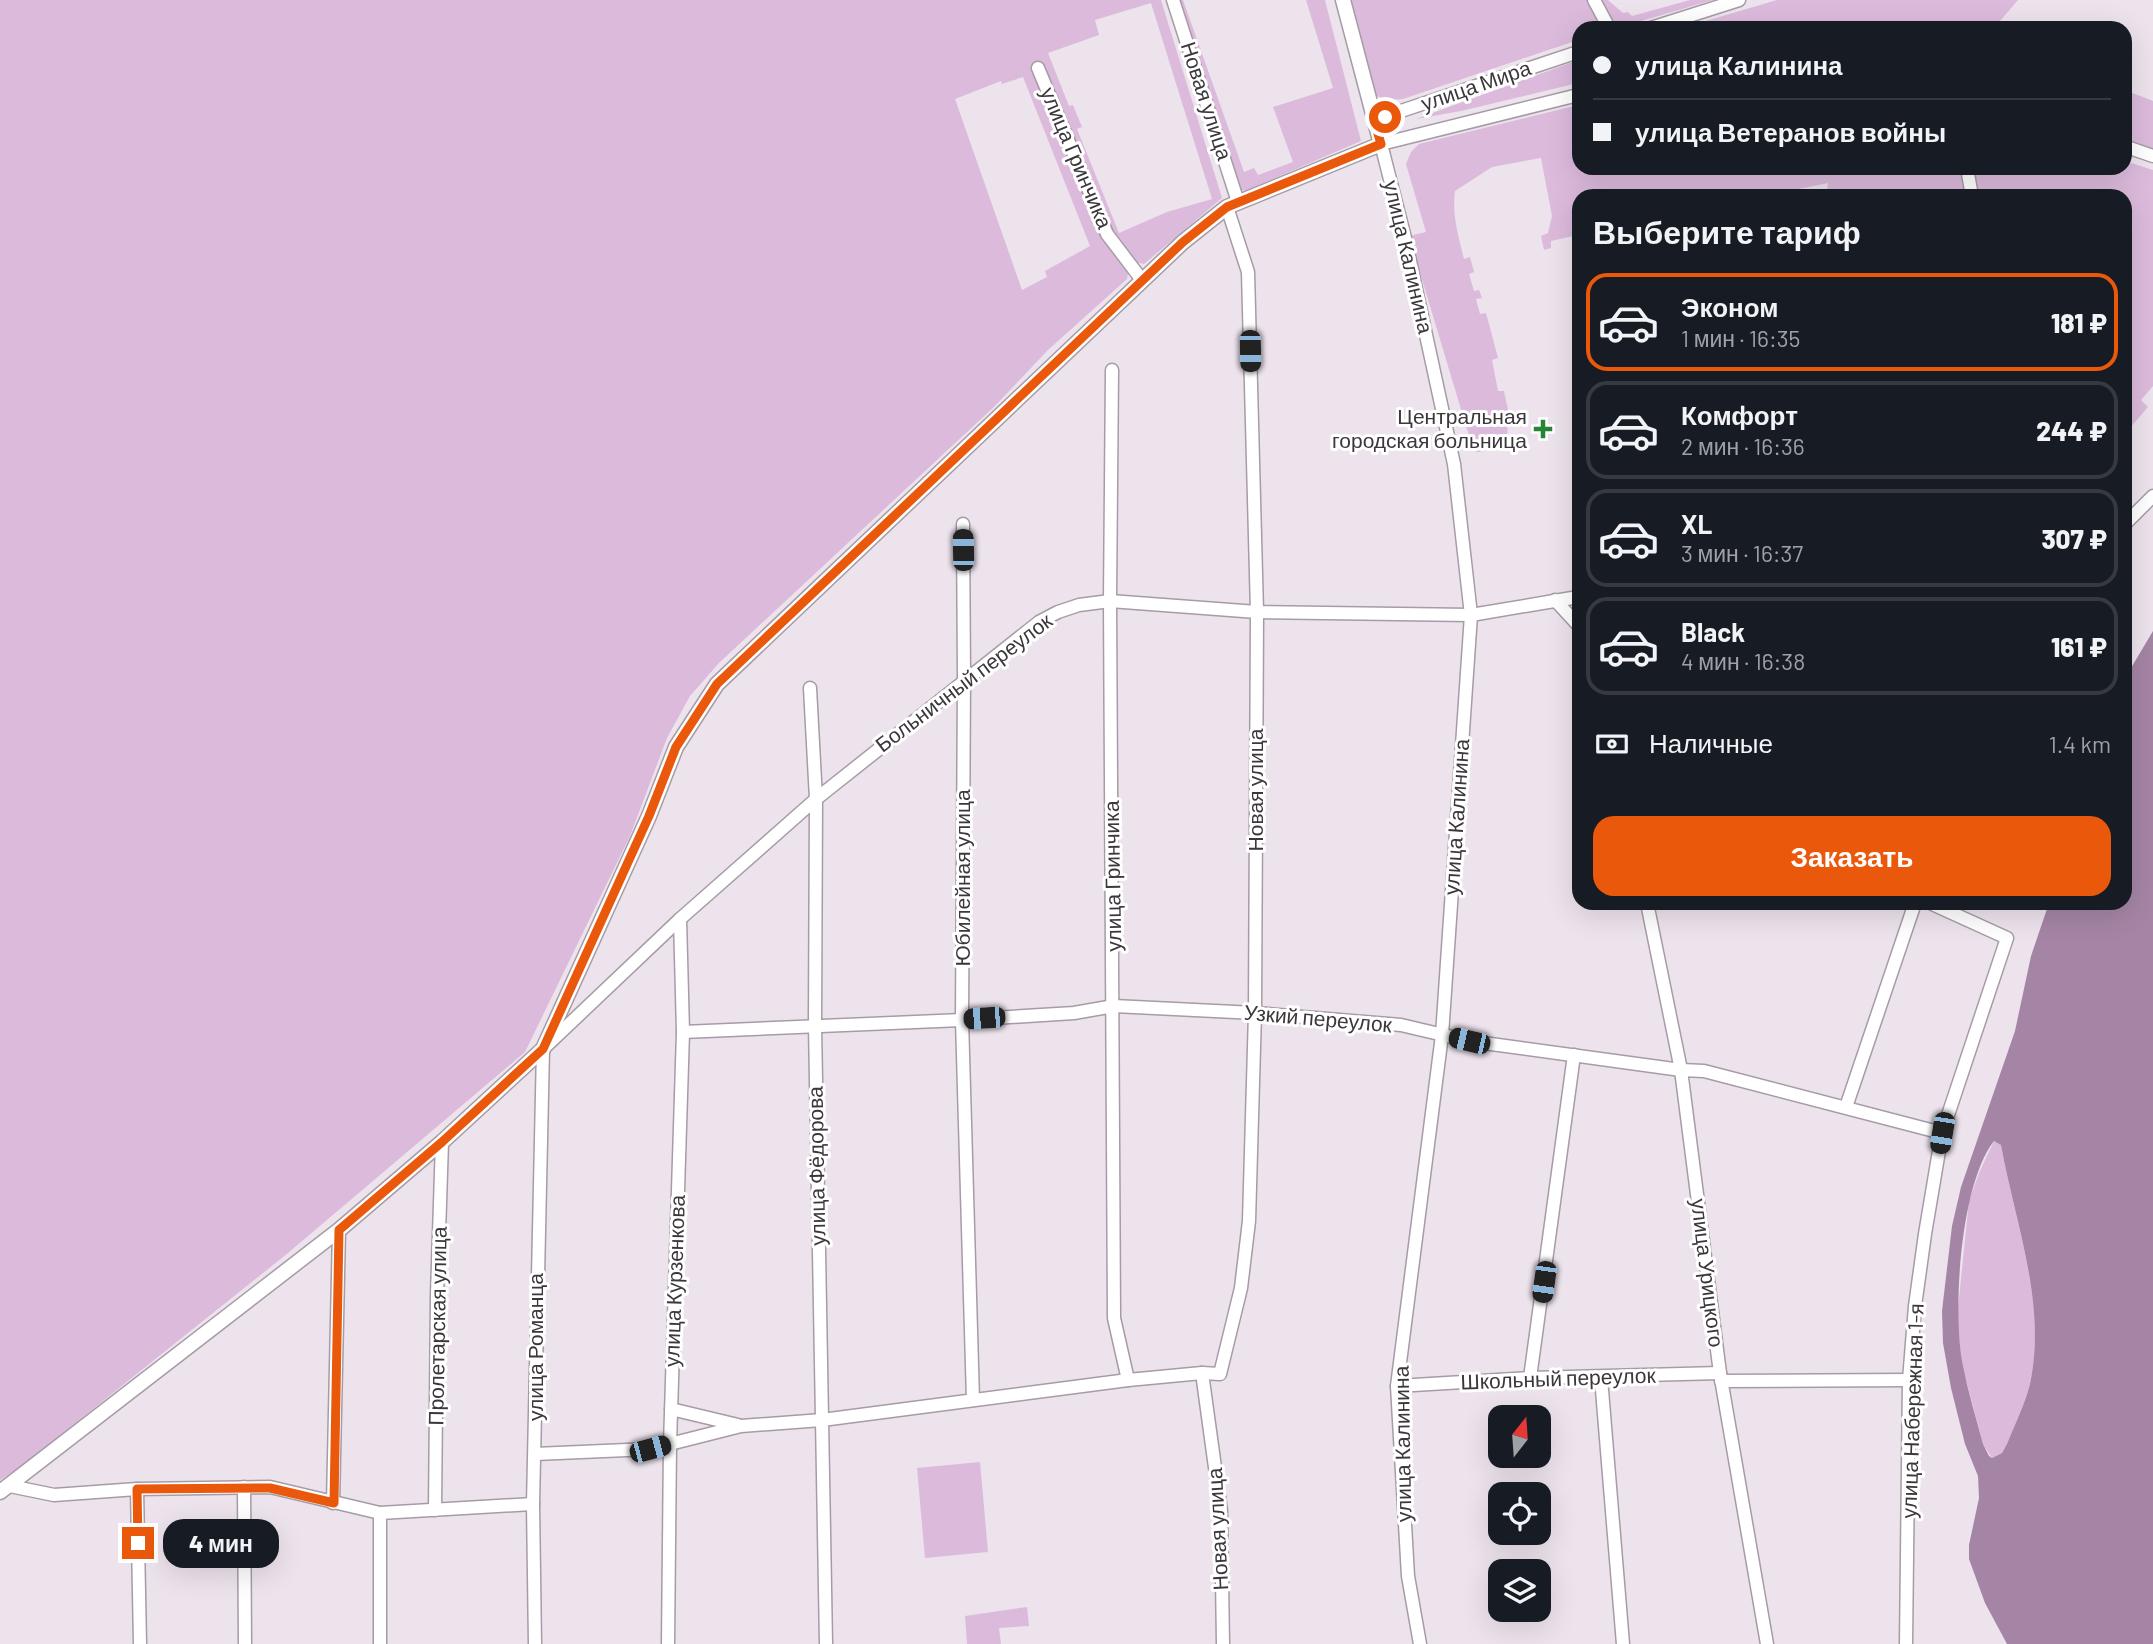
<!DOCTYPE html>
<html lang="ru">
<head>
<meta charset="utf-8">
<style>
  body { margin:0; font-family:Barlow,sans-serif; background:#242831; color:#f1f3f6; height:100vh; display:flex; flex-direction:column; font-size:26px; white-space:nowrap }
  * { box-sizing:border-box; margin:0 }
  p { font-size:23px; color:#9ea1a6 }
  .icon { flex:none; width:38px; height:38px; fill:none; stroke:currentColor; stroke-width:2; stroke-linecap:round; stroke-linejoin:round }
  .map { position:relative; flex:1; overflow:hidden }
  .side { position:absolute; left:1572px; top:189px; width:560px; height:721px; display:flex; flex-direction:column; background:#171b24; border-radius:21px; box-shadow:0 7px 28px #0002 }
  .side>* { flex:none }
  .banner { position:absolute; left:1572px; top:21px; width:560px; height:154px; border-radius:21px; box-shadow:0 7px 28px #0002; display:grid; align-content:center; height:154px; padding:0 21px; background:#171b24 }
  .needle { width:46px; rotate:17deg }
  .buttons { position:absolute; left:1488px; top:1405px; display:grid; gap:14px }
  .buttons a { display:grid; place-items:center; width:63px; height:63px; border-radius:14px; background:#171b24; box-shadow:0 7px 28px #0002; font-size:35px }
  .end { position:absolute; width:32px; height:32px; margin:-16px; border:9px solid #ea580c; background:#fff; box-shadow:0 0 0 4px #fff }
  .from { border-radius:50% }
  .bubble { position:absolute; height:49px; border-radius:21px; background:#171b24; box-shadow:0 7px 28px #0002; font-size:23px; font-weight:800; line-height:49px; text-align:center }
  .car { position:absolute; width:21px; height:42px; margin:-21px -10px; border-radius:9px; box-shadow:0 0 5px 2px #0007; background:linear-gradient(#222 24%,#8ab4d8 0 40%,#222 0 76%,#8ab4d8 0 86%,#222 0) }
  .banner b { display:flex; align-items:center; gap:24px; height:66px; font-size:26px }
  .banner b+b { border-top:2px solid #363941 }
  .banner i { width:18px; height:18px; background:#f1f3f6 }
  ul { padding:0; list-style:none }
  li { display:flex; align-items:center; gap:21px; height:98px; margin:0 14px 10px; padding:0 7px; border:4px solid #363941; border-radius:21px }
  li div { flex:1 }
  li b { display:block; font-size:26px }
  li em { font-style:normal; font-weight:800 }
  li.active { border-color:#ea580c }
  li>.icon { width:63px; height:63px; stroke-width:1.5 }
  h2 { padding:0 21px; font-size:32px; line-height:84px }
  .pay { display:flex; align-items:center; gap:18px; height:77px; padding:0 21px; font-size:26px }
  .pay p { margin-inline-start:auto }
  .action { display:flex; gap:14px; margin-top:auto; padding:14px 21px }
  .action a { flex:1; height:80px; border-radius:21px; background:#ea580c; color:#fff; font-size:28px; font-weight:800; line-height:80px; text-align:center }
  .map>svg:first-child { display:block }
  .green { fill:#dcbadc; fill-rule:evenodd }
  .water { fill:#a585a5; fill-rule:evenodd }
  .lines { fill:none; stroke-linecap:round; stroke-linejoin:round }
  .minor-casing { stroke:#a59ca5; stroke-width:15 }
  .tertiary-casing { stroke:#a59ca5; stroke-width:17 }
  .minor { stroke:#fff; stroke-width:12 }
  .tertiary { stroke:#fff; stroke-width:14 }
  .route { stroke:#ea580c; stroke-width:9 }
  .poi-dot { fill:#258436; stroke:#fff; stroke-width:2.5 }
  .labels { text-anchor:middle; stroke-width:6; stroke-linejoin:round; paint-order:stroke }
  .street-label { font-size:21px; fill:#3b373b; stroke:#fff }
  .poi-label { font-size:21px; fill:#3b373b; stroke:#fff; text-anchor:end }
</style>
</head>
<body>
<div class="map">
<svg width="2153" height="1644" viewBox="0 0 2153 1644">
  <rect width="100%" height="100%" fill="#ede3ed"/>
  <g class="green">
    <path d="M0,0H1161L1222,198L1144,264L1135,262L1109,229L1039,63L1032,66L1079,184L1099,226L1124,266L1128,273L1127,279L1048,350L995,406L719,663L690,696L667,738L630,836L525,1052L288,1253L23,1465L0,1480ZM1151,3L1212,199L1167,212L1119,233L1077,129L1082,127L1073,105L1069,106L1048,53L1099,35L1095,20ZM1023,77L1090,246L1045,271L1047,277L1022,290L955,99L1001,81L1002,84Z"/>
    <path d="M1174,0H1183L1244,172L1254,168L1258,175L1293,162L1273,107L1333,88L1306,0H1325L1361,141L1245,191L1238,189Z"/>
    <path d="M1348,0H1608L1623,13L1628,12L1632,16L1690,0H1713L1617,28H1578V40L1403,99C1392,100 1381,101 1372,92Z"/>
    <path d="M1777,0H2018L1994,28H1682Z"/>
    <path d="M1578,60V83L1461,111L1416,119Z"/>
    <path d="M2125,90L2153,101V148L2125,139Z"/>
    <path d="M1578,105V168H2124L2125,161L2153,170V386L2141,400L2148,407L2130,428L2125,424L2124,196H1826L1828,183L1765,196H1578V235L1551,241V248L1544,250L1541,236L1548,233L1552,216L1541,158L1492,167L1455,191C1452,215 1458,235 1464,259L1470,257L1474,272L1469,274L1474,291L1479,290L1482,298L1476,299L1480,314L1486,313L1498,358L1492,360L1498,391H1504L1508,410L1507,448L1477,452L1474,450L1466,426L1409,236L1426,232L1406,164L1411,152L1419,144Z"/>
    <path d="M1994,1141L2001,1145C2015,1223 2047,1303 2030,1384C2025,1404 2015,1424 2007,1444L2002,1453L1992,1458L1983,1444L1962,1365L1957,1318L1969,1201L1979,1173Z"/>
    <path d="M980,1462L988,1552L925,1558L917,1468Z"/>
    <path d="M1027,1607L1029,1626L999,1628L1001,1644H967L965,1616Z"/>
  </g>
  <path class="water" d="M2153,631V1644H2007L1985,1603L1969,1559V1545L1979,1498L1978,1476L1965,1444L1951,1388L1943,1343L1942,1311L1952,1226L1961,1187L2015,1031L2031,956L2049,903H2124L2125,678ZM1994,1141L2001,1145C2015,1223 2047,1303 2030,1384C2025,1404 2015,1424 2007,1444L2002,1453L1992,1458L1989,1456L1983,1444C1976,1418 1968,1392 1963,1366C1952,1313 1960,1184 1994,1141Z"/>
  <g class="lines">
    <g class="minor-casing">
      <g id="minor">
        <path d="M1173,0L1238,202"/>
        <path d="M1594,0L1609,28"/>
        <path d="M1651,28L1739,0"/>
        <path d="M1038,68L1107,234L1142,280"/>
        <path d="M1374,120L1578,52"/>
        <path d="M2124,146L2153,156"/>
        <path d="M1967,168L1972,196"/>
        <path d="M1112,370L1110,601L1114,1318L1128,1380"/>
        <path d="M963,524L964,680L962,1020L973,1400"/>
        <path d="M2124,525L2153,496"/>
        <path d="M1555,600L1578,625"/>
        <path d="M810,688L816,799L815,1025L826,1644"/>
        <path d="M1647,903L1681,1070L1720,1373L1767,1644"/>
        <path d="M683,1032L962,1020L1074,1013L1114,1006L1255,1013L1401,1025L1469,1041L1681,1070L1704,1071L1942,1133"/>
        <path d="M1846,1107L1915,903"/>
        <path d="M1202,1373L1221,1511L1223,1644"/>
        <path d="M1530,1378L1574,1055"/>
        <path d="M1601,1378L1623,1644"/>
        <path d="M1721,1381L1909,1380"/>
        <path d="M1397,1386L1530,1378L1720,1373"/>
        <path d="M671,1409L738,1425"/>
        <path d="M535,1454L650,1449L741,1426L822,1420L1128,1380L1202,1373L1220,1374L1241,1288L1249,1221L1255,1013L1257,612L1248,272L1227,207"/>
        <path d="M10,1486L54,1495L137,1489L270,1487L380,1513L533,1504"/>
        <path d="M244,1487L245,1644"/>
        <path d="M137,1489L140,1644"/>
        <path d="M333,1503L339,1230"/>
        <path d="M435,1510L437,1295L442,1142"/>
        <path d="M380,1513V1644"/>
        <path d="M535,1644L533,1504L543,1049L680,919L816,799L1039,622L1058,612L1079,605L1110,601L1257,612L1471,615L1578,597"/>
        <path d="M668,1644L670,1444L683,1032L680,919"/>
        <path d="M1420,1644L1408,1576L1397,1386L1442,1035L1471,615L1454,464L1405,238L1381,144L1578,95"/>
        <path d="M1906,1644L1909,1380L1915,1306L1925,1234L1942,1133L2007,938L1930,903"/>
      </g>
    </g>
    <g class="tertiary-casing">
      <path id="tertiary" d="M0,1492L339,1230L442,1142L543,1049L649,816L676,747L717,684L1183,242L1227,207L1381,144L1343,0"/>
    </g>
    <use href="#minor" class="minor"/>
    <use href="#tertiary" class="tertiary"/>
  </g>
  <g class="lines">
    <path class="route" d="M138,1543L137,1489L270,1488L334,1503L339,1230L442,1142L543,1049L649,816L676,747L717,684L1183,242L1227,207L1381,144L1374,120L1385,117"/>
  </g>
  <path class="poi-dot" d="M1539.5 418.5h7v7h7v7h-7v7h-7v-7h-7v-7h7z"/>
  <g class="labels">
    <g class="street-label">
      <text transform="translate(1476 86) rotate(-19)" y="7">улица Мира</text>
      <text transform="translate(1206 101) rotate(72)" y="7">Новая улица</text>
      <text transform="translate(1076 158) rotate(67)" y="7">улица Гринчика</text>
      <text transform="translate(1408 257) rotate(77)" y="7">улица Калинина</text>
      <text transform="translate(964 683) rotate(-37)" y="7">Больничный переулок</text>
      <text transform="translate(1256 790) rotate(-90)" y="7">Новая улица</text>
      <text transform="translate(1457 817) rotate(-86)" y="7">улица Калинина</text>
      <text transform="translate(1113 876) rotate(-91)" y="7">улица Гринчика</text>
      <text transform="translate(963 878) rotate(-90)" y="7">Юбилейная улица</text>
      <text transform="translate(1318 1019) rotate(5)" y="7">Узкий переулок</text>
      <text transform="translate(817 1166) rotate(-91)" y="7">улица Фёдорова</text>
      <text transform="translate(1707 1273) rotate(83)" y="7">улица Урицкого</text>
      <text transform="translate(675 1281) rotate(-88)" y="7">улица Курзенкова</text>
      <text transform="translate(438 1326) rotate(-89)" y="7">Пролетарская улица</text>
      <text transform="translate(536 1347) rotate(-90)" y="7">улица Романца</text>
      <text transform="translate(1558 1379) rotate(-2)" y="7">Школьный переулок</text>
      <text transform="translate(1913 1411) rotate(-88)" y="7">улица Набережная 1-я</text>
      <text transform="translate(1403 1444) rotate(-91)" y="7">улица Калинина</text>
      <text transform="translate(1218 1529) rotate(-93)" y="7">Новая улица</text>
    </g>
    <g class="poi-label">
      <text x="1527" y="424">Центральная<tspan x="1527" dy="24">городская больница</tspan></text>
    </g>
  </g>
</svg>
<div class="buttons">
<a><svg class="needle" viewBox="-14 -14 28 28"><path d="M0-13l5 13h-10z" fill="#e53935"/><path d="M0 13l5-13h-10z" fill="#9ea1a6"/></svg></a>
<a><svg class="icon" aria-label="locate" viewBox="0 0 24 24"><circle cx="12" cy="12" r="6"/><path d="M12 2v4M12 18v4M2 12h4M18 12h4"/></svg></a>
<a><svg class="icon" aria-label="layers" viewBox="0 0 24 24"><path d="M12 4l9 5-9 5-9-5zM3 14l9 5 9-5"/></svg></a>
</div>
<i class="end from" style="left:1385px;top:117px"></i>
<i class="end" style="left:138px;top:1543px"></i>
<div class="bubble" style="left:163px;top:1519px;width:116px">4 мин</div>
<i class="car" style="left:1250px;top:351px;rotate:179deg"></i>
<i class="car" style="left:963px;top:550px;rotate:359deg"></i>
<i class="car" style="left:984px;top:1018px;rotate:266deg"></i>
<i class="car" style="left:1469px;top:1041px;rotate:283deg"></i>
<i class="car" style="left:1942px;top:1133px;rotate:189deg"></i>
<i class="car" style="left:1544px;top:1282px;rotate:188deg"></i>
<i class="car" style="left:650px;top:1449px;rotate:75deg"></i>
<div class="banner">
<b><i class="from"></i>улица Калинина</b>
<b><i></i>улица Ветеранов войны</b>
</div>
<section class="side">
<h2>Выберите тариф</h2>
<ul>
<li class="active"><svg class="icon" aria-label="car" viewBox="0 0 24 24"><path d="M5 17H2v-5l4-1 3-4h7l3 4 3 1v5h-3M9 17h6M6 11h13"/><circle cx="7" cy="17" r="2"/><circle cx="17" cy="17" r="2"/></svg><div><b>Эконом</b><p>1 мин · 16:35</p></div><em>181 ₽</em></li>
<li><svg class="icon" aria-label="car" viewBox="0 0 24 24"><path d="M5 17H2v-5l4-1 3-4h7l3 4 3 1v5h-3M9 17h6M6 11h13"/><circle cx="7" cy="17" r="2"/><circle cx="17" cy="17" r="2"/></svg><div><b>Комфорт</b><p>2 мин · 16:36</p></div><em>244 ₽</em></li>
<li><svg class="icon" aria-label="car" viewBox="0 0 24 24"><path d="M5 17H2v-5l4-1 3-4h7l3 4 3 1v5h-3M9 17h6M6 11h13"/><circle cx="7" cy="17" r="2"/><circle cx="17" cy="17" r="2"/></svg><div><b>XL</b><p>3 мин · 16:37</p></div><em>307 ₽</em></li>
<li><svg class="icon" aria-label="car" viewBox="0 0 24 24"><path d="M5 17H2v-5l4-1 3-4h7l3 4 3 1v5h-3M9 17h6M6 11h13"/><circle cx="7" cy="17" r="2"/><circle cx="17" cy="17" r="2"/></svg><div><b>Black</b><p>4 мин · 16:38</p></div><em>161 ₽</em></li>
</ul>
<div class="pay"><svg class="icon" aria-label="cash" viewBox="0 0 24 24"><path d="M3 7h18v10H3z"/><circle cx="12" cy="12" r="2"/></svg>Наличные<p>1.4 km</p></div>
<div class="action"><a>Заказать</a></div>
</section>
</div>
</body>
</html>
